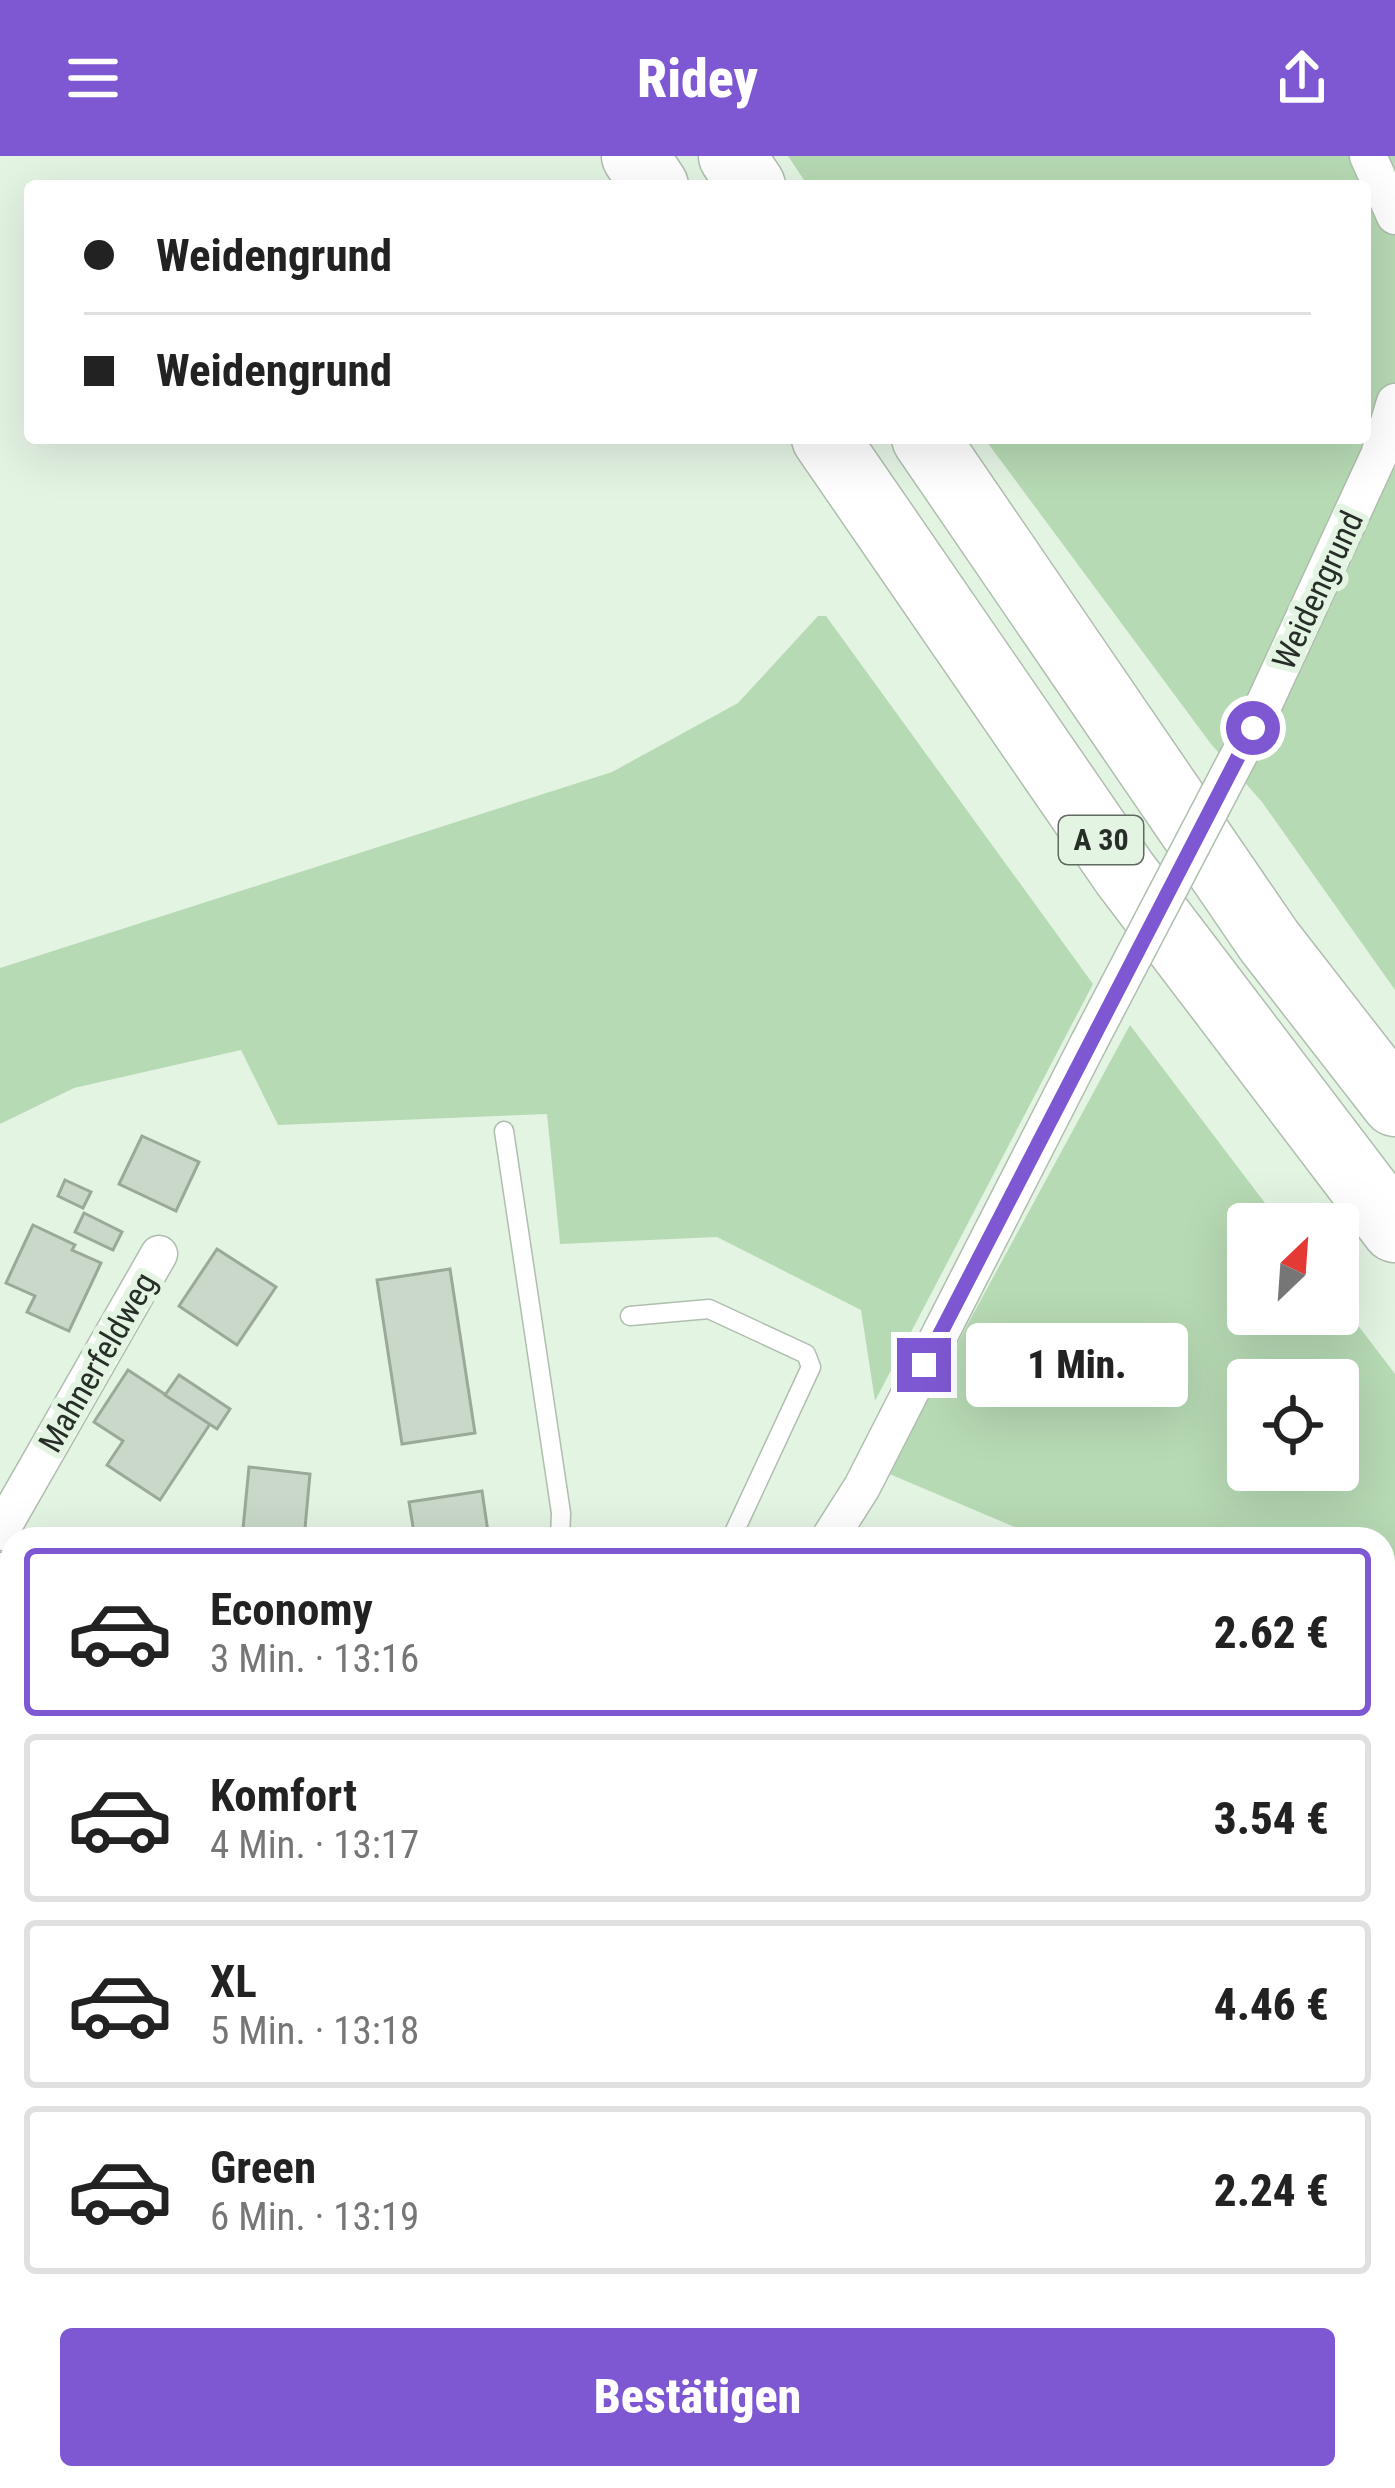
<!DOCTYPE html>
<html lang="de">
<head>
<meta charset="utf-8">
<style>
  body { margin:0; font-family:"Roboto Condensed",sans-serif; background:#f2f2f2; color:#222; height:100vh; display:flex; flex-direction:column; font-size:45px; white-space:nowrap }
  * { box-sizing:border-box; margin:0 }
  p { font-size:39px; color:#767676 }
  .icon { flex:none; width:66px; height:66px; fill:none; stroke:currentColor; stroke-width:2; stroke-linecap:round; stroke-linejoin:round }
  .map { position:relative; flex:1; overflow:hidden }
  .drawer { position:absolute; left:0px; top:1371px; width:1395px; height:963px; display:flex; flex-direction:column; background:#fff; border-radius:36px 36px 0 0; box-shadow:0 12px 48px #0002 }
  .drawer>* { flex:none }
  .hud { position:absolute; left:24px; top:24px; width:1347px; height:264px; border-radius:12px; box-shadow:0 12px 48px #0002; display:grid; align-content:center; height:264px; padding:0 60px; background:#fff }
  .needle { width:78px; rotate:25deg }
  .fabs { position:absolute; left:1227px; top:1047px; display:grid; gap:24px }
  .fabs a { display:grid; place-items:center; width:132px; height:132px; border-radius:12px; background:#fff; box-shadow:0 12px 48px #0002; font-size:60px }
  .end { position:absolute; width:54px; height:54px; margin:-27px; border:15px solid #7d58d2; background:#fff; box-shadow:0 0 0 6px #fff }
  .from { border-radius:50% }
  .bubble { position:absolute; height:84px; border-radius:12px; background:#fff; box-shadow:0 12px 48px #0002; font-size:39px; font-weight:800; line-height:84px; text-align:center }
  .hud b { display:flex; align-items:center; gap:42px; height:114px; font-size:45px }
  .hud b+b { border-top:3px solid #e0e0e0 }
  .hud i { width:30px; height:30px; background:#222 }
  ul { padding:21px 0 0; list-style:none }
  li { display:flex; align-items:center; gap:36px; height:168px; margin:0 24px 18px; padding:0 36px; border:6px solid #e0e0e0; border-radius:12px }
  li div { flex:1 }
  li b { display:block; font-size:45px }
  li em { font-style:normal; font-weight:800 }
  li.selected { border-color:#7d58d2 }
  li>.icon { width:108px; height:108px; stroke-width:1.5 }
  .action { display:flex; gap:24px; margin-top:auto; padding:24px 60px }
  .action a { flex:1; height:138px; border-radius:12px; background:#7d58d2; color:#fff; font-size:48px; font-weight:800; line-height:138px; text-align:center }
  header { display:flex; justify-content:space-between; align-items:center; height:156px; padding:0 60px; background:#7d58d2; color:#fff; font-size:54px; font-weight:800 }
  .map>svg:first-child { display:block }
  .green { fill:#b6dab4; fill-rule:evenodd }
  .building { fill:#c9d8c8; stroke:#9aa999; stroke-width:3 }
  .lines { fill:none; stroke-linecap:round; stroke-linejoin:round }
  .lane-casing { stroke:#afbeae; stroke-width:21 }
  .street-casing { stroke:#afbeae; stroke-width:39 }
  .highway-casing { stroke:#afbeae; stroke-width:69 }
  .lane { stroke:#fff; stroke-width:18 }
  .street { stroke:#fff; stroke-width:36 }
  .highway { stroke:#fff; stroke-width:66 }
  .street-bridge-casing { stroke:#afbeae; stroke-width:39; stroke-linecap:butt }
  .street-bridge { stroke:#fff; stroke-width:36 }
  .route { stroke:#7d58d2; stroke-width:15 }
  .labels { text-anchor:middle; stroke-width:12; stroke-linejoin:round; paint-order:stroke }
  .shield { fill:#e4f4e3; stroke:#60695f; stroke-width:3 }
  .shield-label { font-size:30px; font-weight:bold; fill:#272d27 }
  .street-label { font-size:33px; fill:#272d27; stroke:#e4f4e3 }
</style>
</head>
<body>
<header><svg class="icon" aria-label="menu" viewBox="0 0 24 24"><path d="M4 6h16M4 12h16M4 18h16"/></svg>Ridey<svg class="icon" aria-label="share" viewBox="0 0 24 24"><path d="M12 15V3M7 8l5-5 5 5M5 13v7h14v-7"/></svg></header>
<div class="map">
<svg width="1395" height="2332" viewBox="0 0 1395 2332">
  <rect width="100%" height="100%" fill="#e4f4e3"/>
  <g class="green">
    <path d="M788,0H1395V834L1262,646L1211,588L984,282H1365V30H808Z"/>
    <path d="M818,460H826L1093,828L875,1245L861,1154L717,1081L560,1088L547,958L278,969L241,894L74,932L0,968V812L612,616L738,547Z"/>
    <path d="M1130,869L1281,1068H1248V1158H1338V1143L1395,1218V1514L1383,1504V1383H1043L887,1317ZM1248,1224H1338V1314H1248Z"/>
  </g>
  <g class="building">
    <path d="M142,980L199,1006L176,1055L119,1028Z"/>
    <path d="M65,1024L91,1036L83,1052L58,1040Z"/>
    <path d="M84,1057L122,1076L113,1094L75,1076Z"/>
    <path d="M33,1069L75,1089L72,1094L101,1107L69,1175L27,1156L35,1140L6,1127Z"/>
    <path d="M217,1093L276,1131L237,1189L179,1150Z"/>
    <path d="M450,1113L475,1277L402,1288L377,1124Z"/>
    <path d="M128,1214L210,1268L160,1344L107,1309L123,1285L94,1266Z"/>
    <path d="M179,1219L230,1253L217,1273L165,1239Z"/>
    <path d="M249,1311L310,1318L304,1383H242Z"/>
    <path d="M482,1335L489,1383H415L409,1346Z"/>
    <path d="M1383,1715L1395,1720V2009L1383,2034Z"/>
    <path d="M1395,2009V2060L1383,2054V2034Z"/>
    <path d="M266,2322H395L390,2332H261Z"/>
    <path d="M395,2322H424L446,2332H390Z"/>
    <path d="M673,2322H898L893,2332H668Z"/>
    <path d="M1147,2322H1207L1202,2332H1167Z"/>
  </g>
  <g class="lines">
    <g class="lane-casing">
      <g id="lane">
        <path d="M504,975L561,1357L560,1383"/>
        <path d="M630,1160L709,1153L806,1198L811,1211L731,1383"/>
        <path d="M1265,2332L1267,2322"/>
      </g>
    </g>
    <g class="street-casing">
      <g id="street">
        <path d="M1368,0L1395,60"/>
        <path d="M1253,572L1379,299L1395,246"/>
        <path d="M0,1376L159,1098"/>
        <path d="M829,1383L862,1331L1089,886"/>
        <path d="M0,1415L12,1419"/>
        <path d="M0,2211L12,2190"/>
      </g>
    </g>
    <g class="highway-casing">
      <g id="highway">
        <path d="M635,0L655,30"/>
        <path d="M732,0L752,30"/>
        <path d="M825,282L1125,718L1395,1073"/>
        <path d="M925,282L1269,785L1395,947"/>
      </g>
    </g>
    <use href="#lane" class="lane"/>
    <use href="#street" class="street"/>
    <use href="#highway" class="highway"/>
    <g class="street-bridge-casing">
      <path id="street-bridge" d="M1089,886L1253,572"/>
    </g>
    <use href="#street-bridge" class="street-bridge"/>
  </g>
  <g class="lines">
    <path class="route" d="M924,1209L1253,572"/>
  </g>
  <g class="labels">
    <rect class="shield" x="1059" y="660" width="84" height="48" rx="9"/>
    <g class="shield-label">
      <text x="1101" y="694">A 30</text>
    </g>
    <g class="street-label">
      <text transform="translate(1317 434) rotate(-65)" y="12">Weidengrund</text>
      <text transform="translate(97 1206) rotate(-60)" y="12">Mahnerfeldweg</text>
    </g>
  </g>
</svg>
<div class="fabs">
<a><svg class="needle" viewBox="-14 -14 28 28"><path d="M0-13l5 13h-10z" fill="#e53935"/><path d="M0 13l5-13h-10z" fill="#767676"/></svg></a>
<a><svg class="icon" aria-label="locate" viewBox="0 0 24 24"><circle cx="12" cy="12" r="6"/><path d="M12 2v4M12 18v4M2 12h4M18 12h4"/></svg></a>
</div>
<i class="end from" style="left:1253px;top:572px"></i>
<i class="end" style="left:924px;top:1209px"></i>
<div class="bubble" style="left:966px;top:1167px;width:222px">1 Min.</div>
<div class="hud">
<b><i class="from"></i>Weidengrund</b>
<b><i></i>Weidengrund</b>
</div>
<section class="drawer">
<ul>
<li class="selected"><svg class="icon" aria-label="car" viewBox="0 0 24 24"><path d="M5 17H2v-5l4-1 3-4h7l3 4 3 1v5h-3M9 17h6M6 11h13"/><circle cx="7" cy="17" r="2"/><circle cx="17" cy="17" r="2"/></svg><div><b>Economy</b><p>3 Min. · 13:16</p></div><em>2.62 €</em></li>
<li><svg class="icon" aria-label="car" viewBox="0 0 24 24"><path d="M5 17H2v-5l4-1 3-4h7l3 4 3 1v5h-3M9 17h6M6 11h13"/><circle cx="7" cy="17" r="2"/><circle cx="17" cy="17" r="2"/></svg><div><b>Komfort</b><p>4 Min. · 13:17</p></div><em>3.54 €</em></li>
<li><svg class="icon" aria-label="car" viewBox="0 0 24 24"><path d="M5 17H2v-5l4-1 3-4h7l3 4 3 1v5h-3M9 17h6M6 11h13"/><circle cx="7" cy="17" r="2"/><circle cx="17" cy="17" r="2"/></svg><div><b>XL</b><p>5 Min. · 13:18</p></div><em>4.46 €</em></li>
<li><svg class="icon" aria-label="car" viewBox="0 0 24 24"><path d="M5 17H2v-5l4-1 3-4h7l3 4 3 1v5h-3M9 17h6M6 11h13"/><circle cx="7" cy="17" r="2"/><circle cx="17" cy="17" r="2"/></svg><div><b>Green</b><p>6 Min. · 13:19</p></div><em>2.24 €</em></li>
</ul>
<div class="action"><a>Bestätigen</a></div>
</section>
</div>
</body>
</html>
